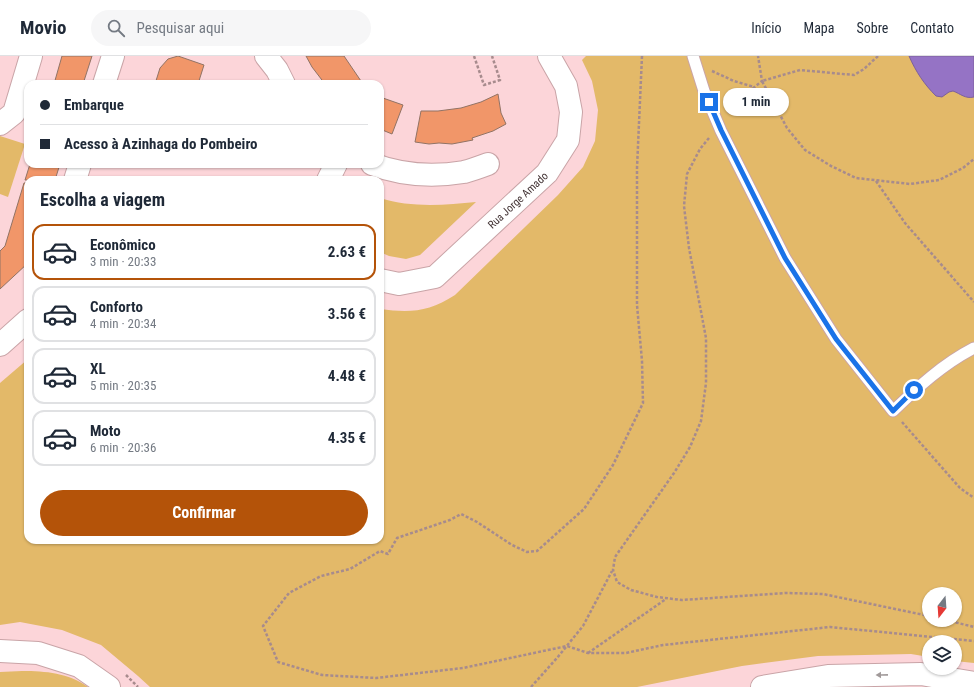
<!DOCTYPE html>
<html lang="pt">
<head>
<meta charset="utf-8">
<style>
  body { margin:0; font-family:"Roboto Condensed",sans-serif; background:#f6f6f7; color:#1f2937; height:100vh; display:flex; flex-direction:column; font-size:15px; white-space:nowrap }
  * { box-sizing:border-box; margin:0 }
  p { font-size:13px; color:#747a83 }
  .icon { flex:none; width:22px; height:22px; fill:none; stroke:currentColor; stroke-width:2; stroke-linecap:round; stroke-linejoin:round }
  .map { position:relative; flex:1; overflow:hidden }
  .panel { position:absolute; left:24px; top:120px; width:360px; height:368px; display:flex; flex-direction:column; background:#fff; border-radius:12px; box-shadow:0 1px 3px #0004 }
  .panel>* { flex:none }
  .banner { position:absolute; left:24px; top:24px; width:360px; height:88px; border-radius:12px; box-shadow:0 1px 3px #0004; display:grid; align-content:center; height:88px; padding:0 16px; background:#fff }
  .needle { width:26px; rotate:197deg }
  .buttons { position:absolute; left:922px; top:531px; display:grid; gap:8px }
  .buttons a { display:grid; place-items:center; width:40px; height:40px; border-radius:50%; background:#fff; box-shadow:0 1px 3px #0004; font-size:20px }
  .end { position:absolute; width:18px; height:18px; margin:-9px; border:5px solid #1a73e8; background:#fff; box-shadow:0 0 0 2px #fff }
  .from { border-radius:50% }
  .bubble { position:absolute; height:28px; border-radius:14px; background:#fff; box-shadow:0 1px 3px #0004; font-size:13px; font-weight:700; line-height:28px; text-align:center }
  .banner b { display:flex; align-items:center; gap:14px; height:38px; font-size:15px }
  .banner b+b { border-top:1px solid #e0e1e3 }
  .banner i { width:10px; height:10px; background:#1f2937 }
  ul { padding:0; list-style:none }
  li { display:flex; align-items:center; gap:12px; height:56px; margin:0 8px 6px; padding:0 8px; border:2px solid #e0e1e3; border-radius:12px }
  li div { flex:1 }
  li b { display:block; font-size:15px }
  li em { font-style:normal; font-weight:700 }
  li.active { border-color:#b45309 }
  li>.icon { width:36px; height:36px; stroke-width:1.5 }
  h2 { padding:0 16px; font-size:18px; line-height:48px }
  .button { display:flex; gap:8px; margin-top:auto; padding:8px 16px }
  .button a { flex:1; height:46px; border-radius:24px; background:#b45309; color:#fff; font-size:16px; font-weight:700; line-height:46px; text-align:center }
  header { display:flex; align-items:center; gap:24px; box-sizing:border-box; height:56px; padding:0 20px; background:#fff; border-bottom:1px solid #e0e1e3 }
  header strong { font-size:19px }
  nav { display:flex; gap:22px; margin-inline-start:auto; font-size:14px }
  .search { width:280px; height:36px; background:#f6f6f7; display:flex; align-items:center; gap:10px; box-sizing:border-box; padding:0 14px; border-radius:22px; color:#747a83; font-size:15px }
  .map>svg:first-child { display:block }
  .green { fill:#e3b969; fill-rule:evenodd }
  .water { fill:#9573c5; stroke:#7c609a }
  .building { fill:#f19669; stroke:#917365 }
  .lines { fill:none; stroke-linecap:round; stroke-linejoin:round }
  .lane-casing { stroke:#c9a4a7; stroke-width:13 }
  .street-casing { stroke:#c9a4a7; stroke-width:24 }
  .highway-casing { stroke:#c9a4a7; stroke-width:24 }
  .path { stroke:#a78b8d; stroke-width:2.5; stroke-dasharray:3 2; stroke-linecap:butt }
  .lane { stroke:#fff; stroke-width:11 }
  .street { stroke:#fff; stroke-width:22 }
  .highway { stroke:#fff; stroke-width:22 }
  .oneway { fill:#a19a9a }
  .route { stroke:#1a73e8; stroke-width:5 }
  .labels { text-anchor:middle; stroke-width:4; stroke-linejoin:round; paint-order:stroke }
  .street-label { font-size:11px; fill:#433435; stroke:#fff }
</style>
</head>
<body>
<header>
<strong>Movio</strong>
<div class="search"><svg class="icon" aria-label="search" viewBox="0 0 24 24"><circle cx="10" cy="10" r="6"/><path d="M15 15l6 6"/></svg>Pesquisar aqui</div>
<nav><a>Início</a><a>Mapa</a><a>Sobre</a><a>Contato</a></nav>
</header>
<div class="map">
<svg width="974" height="631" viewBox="0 0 974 631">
  <rect width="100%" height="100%" fill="#fcd5d9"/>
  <g class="green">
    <path d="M586,0H974V607L955,605V586H929V601L911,598L818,600L742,610L637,631H150L138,620L101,589L62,574L20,566L0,569V327L28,303V484H380V253C410,257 429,256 455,239L558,139L583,111L595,85L598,54L592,25L582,4ZM929,538H955V564H929Z"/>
    <path d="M0,80L25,88L8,141L0,138Z"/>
    <path d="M380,142C411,152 445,149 476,146L420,199L406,203L389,200L380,196Z"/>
    <path d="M22,615C46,615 68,617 88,631H0V616Z"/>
  </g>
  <path class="water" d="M909,0H974V41C965,43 961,38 953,35L949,36L942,41L936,40C924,28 916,16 909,0Z"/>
  <g class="building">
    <path d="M62,0H92L83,28H54Z"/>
    <path d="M178,0L204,9L198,28H155L160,12L168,3Z"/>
    <path d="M306,0H344L363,28H325L312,11Z"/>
    <path d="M498,38L501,57L506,68L493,75L472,82L473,84L452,88L439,87L429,88L415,86L421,55H438L461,52L481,46Z"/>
    <path d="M380,41L403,49L392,78L380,73Z"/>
    <path d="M30,108H60L55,124H25Z"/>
    <path d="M24,127H28V207L0,233V195L5,190Z"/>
  </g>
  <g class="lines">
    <g class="lane-casing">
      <path id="lane" d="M693,0L704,35L721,75L785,202L836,283L893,355C918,331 943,308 974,292"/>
    </g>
    <g class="street-casing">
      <g id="street">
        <path d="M266,0L277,14L284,28"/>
        <path d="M104,28L113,0"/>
        <path d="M0,68L14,57L31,0"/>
        <path d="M372,108C401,119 434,121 464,116C472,114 480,111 488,108"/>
        <path d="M75,124L80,108"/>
        <path d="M328,124L336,108"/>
        <path id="s1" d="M380,224L399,228L435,221L547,117L568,84L571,56L566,30L549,0"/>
        <path d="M0,289L28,264"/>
      </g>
    </g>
    <g class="highway-casing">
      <g id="highway">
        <path d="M0,595L38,597L79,610L109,631"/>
        <path d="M762,631L828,620L921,618L974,627"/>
      </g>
    </g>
    <g class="path">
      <path d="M474,0L484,29L500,24L492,0"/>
      <path d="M642,0L637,112V249L642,305L643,347L613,409L584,453L537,495L527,496L512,489L477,466L461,458L450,464L397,482L388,498L380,495L350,513L321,520L289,537L263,570L278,606L322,619L376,622L463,612L567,590L588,597H626L663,589L830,571L974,585"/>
      <path d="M878,0L864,13L854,19L800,14L762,25L787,72L805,94L831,110L856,122L910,128L939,124L963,112L974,103"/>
      <path d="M712,15L734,25L754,31"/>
      <path d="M728,57L746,38L762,25L758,0"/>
      <path d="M709,82L700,93L687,118L684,150L689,192L706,282V327L701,365L690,391L674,417L615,501L613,514L617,526L631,534L657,541L682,544L786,537L823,538L929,560"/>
      <path d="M876,125L905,167L974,246"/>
      <path d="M902,366L960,432L974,442"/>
      <path d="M946,564L974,571"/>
      <path d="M588,597L666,543"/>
      <path d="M126,619L138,631"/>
      <path d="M531,631L557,602L583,570L612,515"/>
    </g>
    <use href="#lane" class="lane"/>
    <use href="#street" class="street"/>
    <use href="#highway" class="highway"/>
  </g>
  <defs><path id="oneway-solid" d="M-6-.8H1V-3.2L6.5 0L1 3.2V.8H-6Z"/></defs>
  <use class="oneway" href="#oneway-solid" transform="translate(882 619) rotate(179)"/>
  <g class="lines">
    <path class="route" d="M709,46L721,74L785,202L836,283L893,355L914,334"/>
  </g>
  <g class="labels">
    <g class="street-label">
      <text dy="4" stroke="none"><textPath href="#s1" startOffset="169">Rua Jorge Amado</textPath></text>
    </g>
  </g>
</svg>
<div class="buttons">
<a><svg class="needle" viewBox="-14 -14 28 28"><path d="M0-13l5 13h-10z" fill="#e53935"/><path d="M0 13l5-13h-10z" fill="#747a83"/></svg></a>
<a><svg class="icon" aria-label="layers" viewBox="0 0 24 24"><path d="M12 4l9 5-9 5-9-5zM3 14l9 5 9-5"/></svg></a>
</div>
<i class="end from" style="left:914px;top:334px"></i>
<i class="end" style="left:709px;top:46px"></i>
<div class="bubble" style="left:723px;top:32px;width:66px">1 min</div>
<div class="banner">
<b><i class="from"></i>Embarque</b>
<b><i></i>Acesso à Azinhaga do Pombeiro</b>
</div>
<section class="panel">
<h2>Escolha a viagem</h2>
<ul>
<li class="active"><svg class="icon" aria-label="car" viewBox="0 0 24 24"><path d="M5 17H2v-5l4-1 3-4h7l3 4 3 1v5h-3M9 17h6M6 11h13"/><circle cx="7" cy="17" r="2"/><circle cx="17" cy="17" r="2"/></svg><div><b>Econômico</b><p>3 min · 20:33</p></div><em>2.63 €</em></li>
<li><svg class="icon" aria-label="car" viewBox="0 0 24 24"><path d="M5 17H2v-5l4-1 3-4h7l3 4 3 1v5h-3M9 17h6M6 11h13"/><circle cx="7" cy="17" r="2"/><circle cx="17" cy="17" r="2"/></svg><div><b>Conforto</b><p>4 min · 20:34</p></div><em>3.56 €</em></li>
<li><svg class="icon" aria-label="car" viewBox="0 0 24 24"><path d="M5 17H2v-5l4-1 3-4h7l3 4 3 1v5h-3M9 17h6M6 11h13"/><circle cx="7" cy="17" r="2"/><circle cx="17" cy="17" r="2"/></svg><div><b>XL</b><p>5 min · 20:35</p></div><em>4.48 €</em></li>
<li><svg class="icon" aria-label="car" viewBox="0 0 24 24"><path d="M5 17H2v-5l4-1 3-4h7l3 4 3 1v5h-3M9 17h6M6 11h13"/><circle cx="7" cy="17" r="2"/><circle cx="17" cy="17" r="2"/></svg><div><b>Moto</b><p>6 min · 20:36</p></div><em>4.35 €</em></li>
</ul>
<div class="button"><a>Confirmar</a></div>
</section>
</div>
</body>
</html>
